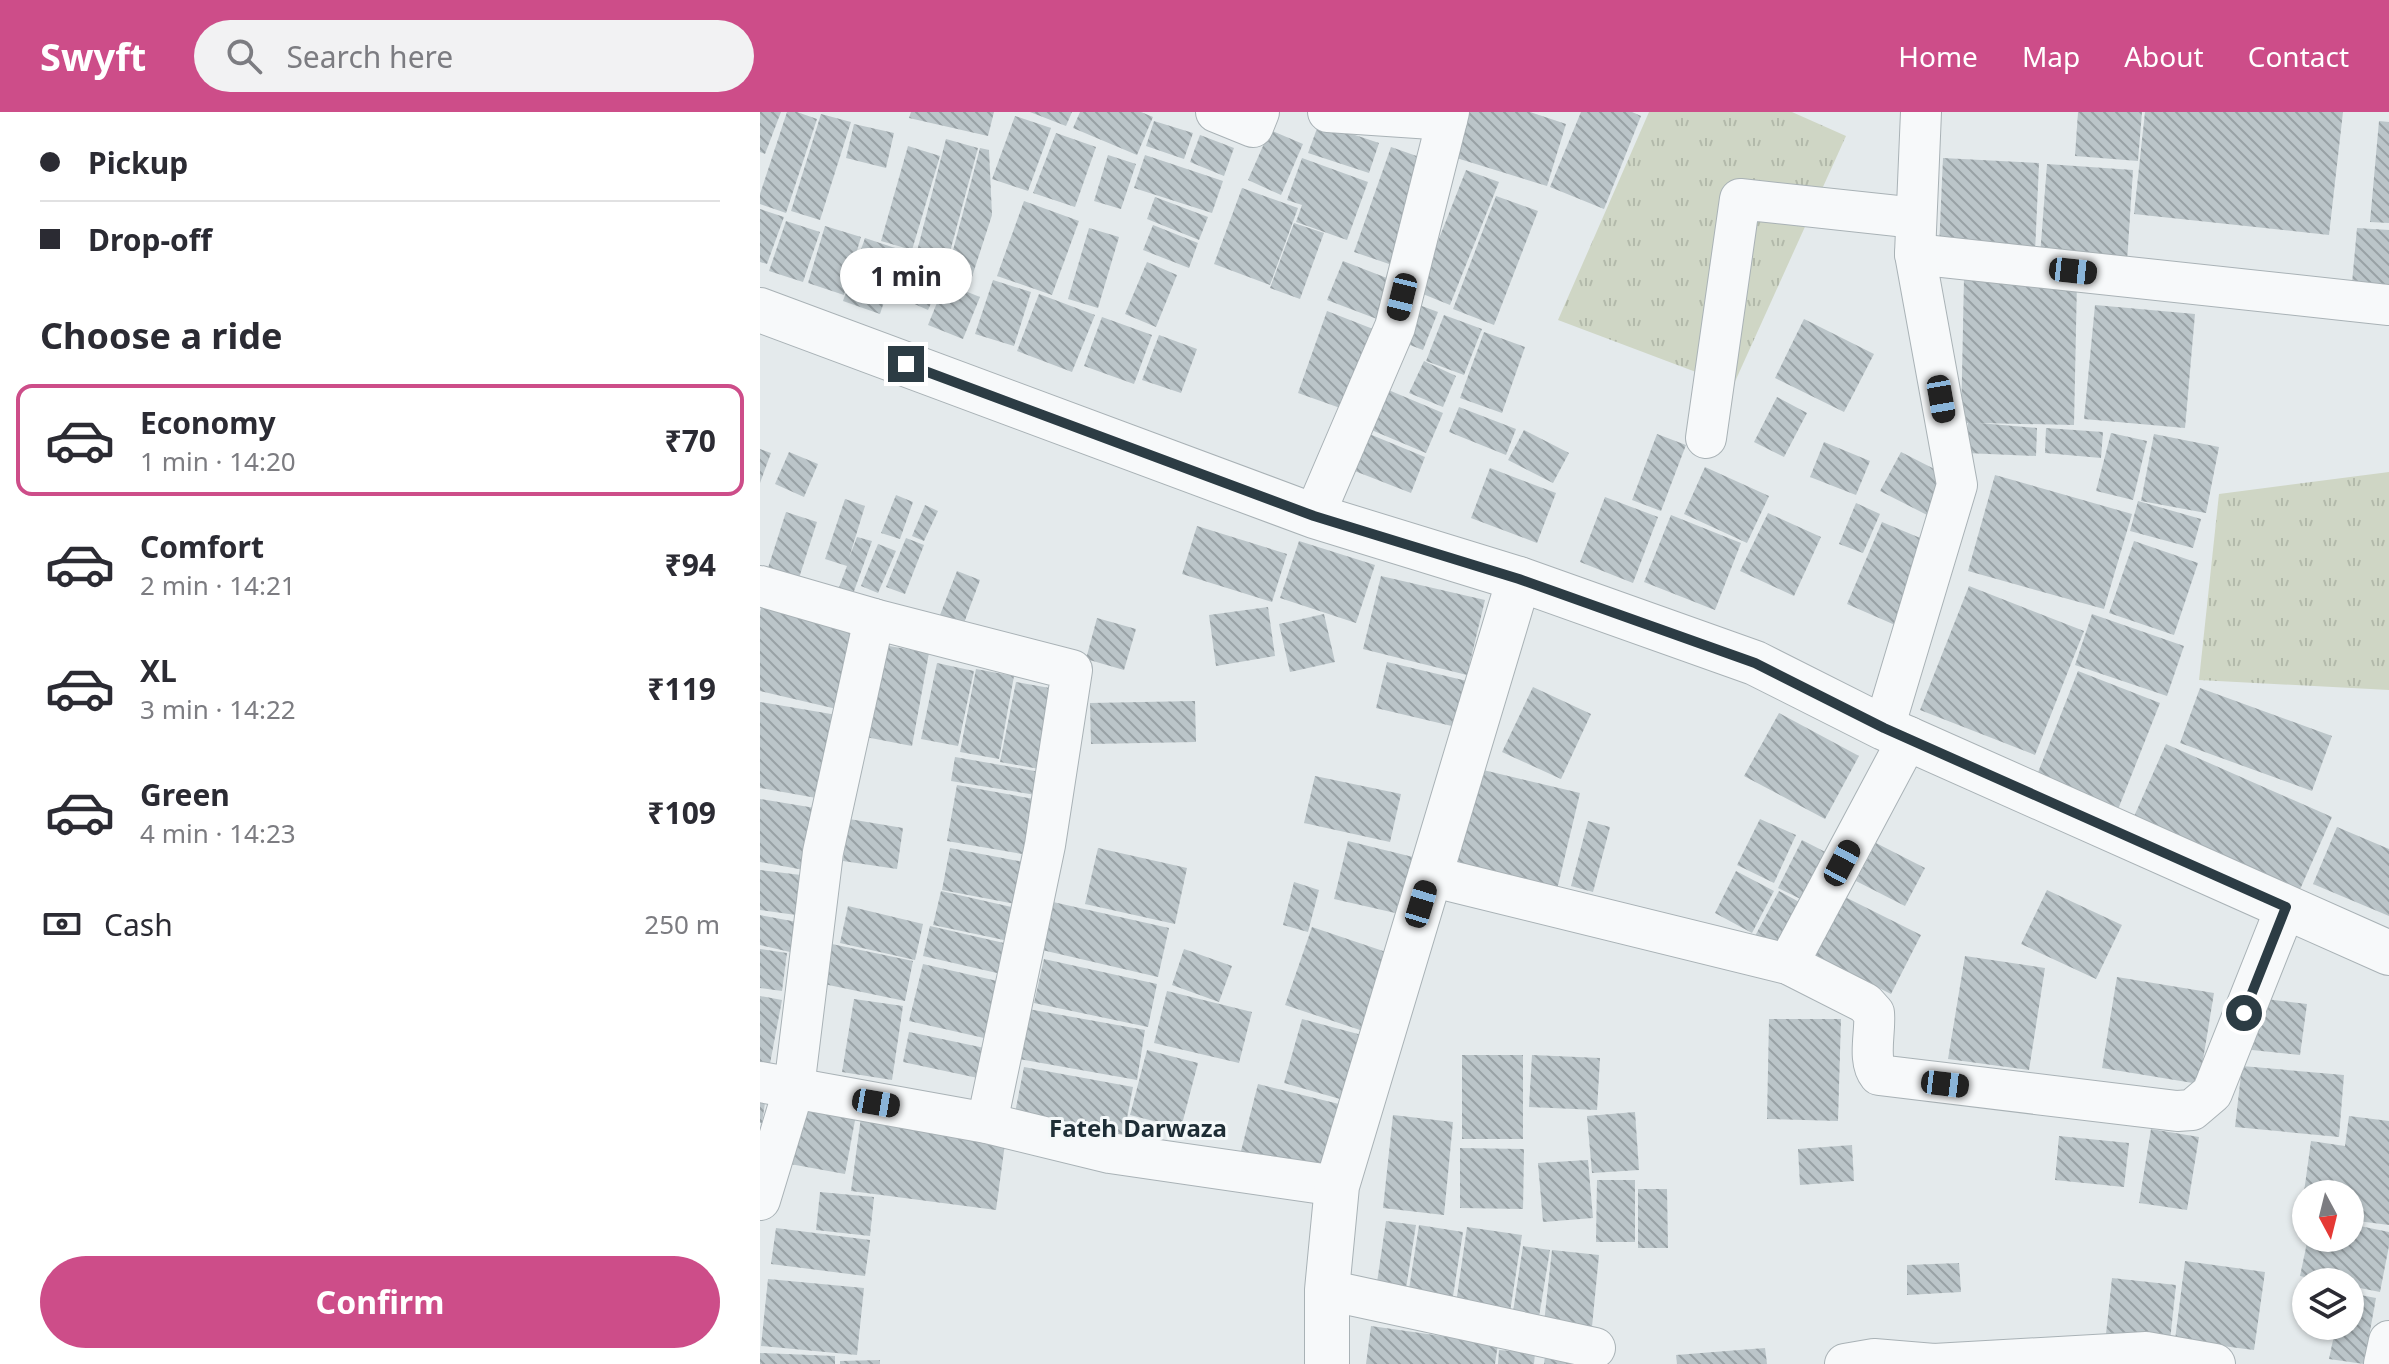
<!DOCTYPE html>
<html lang="en">
<head>
<meta charset="utf-8">
<style>
  body { margin:0; font-family:"Noto Sans",sans-serif; background:#f2f2f3; color:#2b2b33; height:100vh; display:flex; flex-direction:column; font-size:30px; white-space:nowrap }
  * { box-sizing:border-box; margin:0 }
  p { font-size:26px; color:#7c7c81 }
  .icon { flex:none; width:44px; height:44px; fill:none; stroke:currentColor; stroke-width:2; stroke-linecap:round; stroke-linejoin:round }
  .map { position:relative; flex:1; overflow:hidden }
  .panel { display:flex; flex-direction:column; background:#fff; width:760px }
  .panel>* { flex:none }
  .top-card { display:grid; align-content:center; height:176px; padding:0 40px; background:#fff }
  .needle { width:52px; rotate:173deg }
  .buttons { position:absolute; left:1532px; top:1068px; display:grid; gap:16px }
  .buttons a { display:grid; place-items:center; width:72px; height:72px; border-radius:50%; background:#fff; box-shadow:0 2px 6px #0004; font-size:40px }
  .end { position:absolute; width:36px; height:36px; margin:-18px; border:10px solid #2c3c44; background:#fff; box-shadow:0 0 0 4px #fff }
  .from { border-radius:50% }
  .bubble { position:absolute; height:56px; border-radius:28px; background:#fff; box-shadow:0 2px 6px #0004; font-size:26px; font-weight:700; line-height:56px; text-align:center }
  .car { position:absolute; width:24px; height:48px; margin:-24px -12px; border-radius:10px; box-shadow:0 0 6px 2px #0007; background:linear-gradient(#222 24%,#8ab4d8 0 40%,#222 0 76%,#8ab4d8 0 86%,#222 0) }
  .top-card b { display:flex; align-items:center; gap:28px; height:76px; font-size:30px }
  .top-card b+b { border-top:2px solid #e1e1e2 }
  .top-card i { width:20px; height:20px; background:#2b2b33 }
  ul { padding:0; list-style:none }
  li { display:flex; align-items:center; gap:24px; height:112px; margin:0 16px 12px; padding:0 24px; border:4px solid transparent; border-radius:16px }
  li div { flex:1 }
  li b { display:block; font-size:30px }
  li em { font-style:normal; font-weight:700 }
  li.selected { border-color:#cd4d89 }
  li>.icon { width:72px; height:72px; stroke-width:1.5 }
  h2 { padding:0 40px; font-size:36px; line-height:96px }
  .pay { display:flex; align-items:center; gap:20px; height:88px; padding:0 40px; font-size:30px }
  .pay p { margin-inline-start:auto }
  .cta { display:flex; gap:16px; margin-top:auto; padding:16px 40px }
  .cta a { flex:1; height:92px; border-radius:48px; background:#cd4d89; color:#fff; font-size:32px; font-weight:700; line-height:92px; text-align:center }
  header { display:flex; align-items:center; gap:48px; box-sizing:border-box; height:112px; padding:0 40px; background:#cd4d89; color:#fff }
  header strong { font-size:38px }
  nav { display:flex; gap:44px; margin-inline-start:auto; font-size:28px }
  .search { width:560px; height:72px; background:#f2f2f3; display:flex; align-items:center; gap:20px; box-sizing:border-box; padding:0 28px; border-radius:44px; color:#7c7c81; font-size:30px }
  main { display:flex; flex:1; min-height:0 }
  .map>svg:first-child { display:block }
  .grass { fill:url(#grass-tufts) }
  .building { fill:url(#building-back-hatch) }
  .lines { fill:none; stroke-linecap:round; stroke-linejoin:round }
  .minor-casing { stroke:#a9b2b6; stroke-width:42 }
  .tertiary-casing { stroke:#a9b2b6; stroke-width:46 }
  .minor { stroke:#f7f9fa; stroke-width:40 }
  .tertiary { stroke:#f7f9fa; stroke-width:44 }
  .route { stroke:#2c3c44; stroke-width:10 }
  .labels { text-anchor:middle; stroke-width:6; stroke-linejoin:round; paint-order:stroke }
  .neighbourhood-label { font-size:24px; font-weight:bold; fill:#1e2d35; stroke:#f4f8f9 }
</style>
</head>
<body>
<header>
<strong>Swyft</strong>
<div class="search"><svg class="icon" aria-label="search" viewBox="0 0 24 24"><circle cx="10" cy="10" r="6"/><path d="M15 15l6 6"/></svg>Search here</div>
<nav><a>Home</a><a>Map</a><a>About</a><a>Contact</a></nav>
</header>
<main>
<section class="panel">
<div class="top-card">
<b><i class="from"></i>Pickup</b>
<b><i></i>Drop-off</b>
</div>
<h2>Choose a ride</h2>
<ul>
<li class="selected"><svg class="icon" aria-label="car" viewBox="0 0 24 24"><path d="M5 17H2v-5l4-1 3-4h7l3 4 3 1v5h-3M9 17h6M6 11h13"/><circle cx="7" cy="17" r="2"/><circle cx="17" cy="17" r="2"/></svg><div><b>Economy</b><p>1 min · 14:20</p></div><em>₹70</em></li>
<li><svg class="icon" aria-label="car" viewBox="0 0 24 24"><path d="M5 17H2v-5l4-1 3-4h7l3 4 3 1v5h-3M9 17h6M6 11h13"/><circle cx="7" cy="17" r="2"/><circle cx="17" cy="17" r="2"/></svg><div><b>Comfort</b><p>2 min · 14:21</p></div><em>₹94</em></li>
<li><svg class="icon" aria-label="car" viewBox="0 0 24 24"><path d="M5 17H2v-5l4-1 3-4h7l3 4 3 1v5h-3M9 17h6M6 11h13"/><circle cx="7" cy="17" r="2"/><circle cx="17" cy="17" r="2"/></svg><div><b>XL</b><p>3 min · 14:22</p></div><em>₹119</em></li>
<li><svg class="icon" aria-label="car" viewBox="0 0 24 24"><path d="M5 17H2v-5l4-1 3-4h7l3 4 3 1v5h-3M9 17h6M6 11h13"/><circle cx="7" cy="17" r="2"/><circle cx="17" cy="17" r="2"/></svg><div><b>Green</b><p>4 min · 14:23</p></div><em>₹109</em></li>
</ul>
<div class="pay"><svg class="icon" aria-label="cash" viewBox="0 0 24 24"><path d="M3 7h18v10H3z"/><circle cx="12" cy="12" r="2"/></svg>Cash<p>250 m</p></div>
<div class="cta"><a>Confirm</a></div>
</section>
<div class="map">
<svg width="1629" height="1252" viewBox="0 0 1629 1252">
  <defs>
    <pattern id="grass-tufts" width="24" height="20" patternUnits="userSpaceOnUse" patternTransform="scale(2)"><rect width="24" height="20" fill="#cfd6c5"/><path d="M3 7l-1-3M5 7V3M7 7l1-3M15 17l-1-3M17 17v-4M19 17l1-3" fill="none" stroke="#b2b9aa"/></pattern>
    <pattern id="building-back-hatch" width="6" height="6" patternUnits="userSpaceOnUse" patternTransform="scale(2)"><rect width="6" height="6" fill="#bbc5c9"/><path d="M-1 5l2 2M0 0l6 6M5-1l2 2" fill="none" stroke="#98a1a5"/></pattern>
  </defs>
  <rect width="100%" height="100%" fill="#e4eaec"/>
  <g class="grass">
    <path d="M889,0H1032L1086,24L973,274L798,208Z"/>
    <path d="M1629,360V578L1439,568L1459,382Z"/>
  </g>
  <g class="building">
    <path d="M0,0H21L5,42L0,40Z"/>
    <path d="M27,0H37L57,7L26,101L0,92V82Z"/>
    <path d="M151,0H234L228,24L149,6Z"/>
    <path d="M270,0H312L306,14Z"/>
    <path d="M320,0H381L393,5L377,43L313,16Z"/>
    <path d="M704,0H770L806,12L787,74L690,44Z"/>
    <path d="M821,0H872L881,4L844,97L790,75Z"/>
    <path d="M1318,0H1382L1378,49L1315,44Z"/>
    <path d="M1385,0H1583L1569,123L1374,102Z"/>
    <path d="M61,2L91,10L60,108L31,99Z"/>
    <path d="M255,4L291,16L268,79L232,67Z"/>
    <path d="M394,9L433,21L424,47L386,34Z"/>
    <path d="M1619,9L1629,10V111L1610,110Z"/>
    <path d="M559,11L619,31L609,61L548,41Z"/>
    <path d="M94,12L134,21L126,56L86,46Z"/>
    <path d="M510,18L543,32L521,83L488,68Z"/>
    <path d="M296,21L336,35L315,95L273,81Z"/>
    <path d="M440,23L474,36L464,64L430,50Z"/>
    <path d="M186,27L218,36L187,151L156,143Z"/>
    <path d="M148,34L180,44L152,138L121,129Z"/>
    <path d="M631,35L668,48L632,153L594,140Z"/>
    <path d="M220,36L229,38L232,103L211,168L187,161Z"/>
    <path d="M348,43L376,52L361,97L334,89Z"/>
    <path d="M385,43L463,69L452,101L374,76Z"/>
    <path d="M542,46L608,70L587,128L536,110L542,93L527,88Z"/>
    <path d="M1183,46L1279,51L1275,140L1179,136Z"/>
    <path d="M1287,52L1373,58L1367,150L1280,144Z"/>
    <path d="M706,58L739,70L690,193L658,180Z"/>
    <path d="M482,76L538,96L510,173L454,152Z"/>
    <path d="M736,84L778,99L734,213L693,197Z"/>
    <path d="M395,85L448,105L439,128L387,107Z"/>
    <path d="M264,89L319,109L292,183L237,164Z"/>
    <path d="M0,97L24,105L7,152L0,150Z"/>
    <path d="M26,109L60,120L43,170L9,159Z"/>
    <path d="M534,111L564,121L540,187L510,176Z"/>
    <path d="M393,113L438,131L429,156L383,138Z"/>
    <path d="M65,114L101,125L84,183L48,171Z"/>
    <path d="M329,116L359,125L338,196L308,187Z"/>
    <path d="M1597,116L1629,118V185L1591,182Z"/>
    <path d="M105,126L141,138L120,202L83,189Z"/>
    <path d="M147,143L185,160L168,198L130,181Z"/>
    <path d="M583,149L632,168L617,207L567,188Z"/>
    <path d="M387,150L417,163L396,215L365,202Z"/>
    <path d="M1204,166L1317,168L1314,313L1219,311L1277,316L1276,344L1206,341L1208,311H1201Z"/>
    <path d="M233,168L271,180L254,234L215,222Z"/>
    <path d="M185,171L220,185L203,227L168,213Z"/>
    <path d="M279,182L335,203L312,260L257,239Z"/>
    <path d="M651,190L678,200L663,238L637,228Z"/>
    <path d="M1335,193L1435,202L1425,316L1324,307Z"/>
    <path d="M567,199L613,217L583,297L538,281Z"/>
    <path d="M684,203L722,217L704,263L666,249Z"/>
    <path d="M342,205L392,223L374,272L324,254Z"/>
    <path d="M1044,207L1114,242L1084,300L1015,266Z"/>
    <path d="M724,220L765,235L742,301L700,286Z"/>
    <path d="M399,223L437,237L421,281L382,268Z"/>
    <path d="M664,249L696,264L683,295L649,281Z"/>
    <path d="M619,274L683,301L666,341L602,314Z"/>
    <path d="M1017,285L1047,301L1024,345L994,330Z"/>
    <path d="M699,295L756,317L746,343L689,320Z"/>
    <path d="M1286,316L1343,320L1341,346L1285,341Z"/>
    <path d="M764,318L809,341L793,371L748,348Z"/>
    <path d="M602,319L665,345L651,381L587,356Z"/>
    <path d="M1351,321L1387,329L1373,388L1336,379Z"/>
    <path d="M897,322L926,333L901,399L872,388Z"/>
    <path d="M1394,322L1459,335L1446,401L1381,389Z"/>
    <path d="M1064,330L1110,349L1096,383L1050,365Z"/>
    <path d="M0,337L11,341L0,371Z"/>
    <path d="M29,340L58,352L44,385L15,372Z"/>
    <path d="M1141,340L1192,366L1171,405L1120,379Z"/>
    <path d="M945,355L1009,384L987,431L924,402Z"/>
    <path d="M730,356L796,381L777,431L711,406Z"/>
    <path d="M1235,363L1372,402L1344,497L1208,459Z"/>
    <path d="M136,383L153,390L140,427L121,421Z"/>
    <path d="M845,385L898,405L873,471L820,450Z"/>
    <path d="M85,387L105,394L89,446L97,425L112,429L93,482L78,478L87,454L65,447Z"/>
    <path d="M1378,389L1441,407L1433,436L1370,419Z"/>
    <path d="M1096,391L1120,402L1103,441L1079,432Z"/>
    <path d="M165,393L178,399L164,429L152,424Z"/>
    <path d="M26,400L57,410L38,469L7,459Z"/>
    <path d="M1008,401L1061,425L1034,484L980,459Z"/>
    <path d="M911,403L981,431L955,498L884,470Z"/>
    <path d="M1122,410L1177,433L1142,516L1087,492Z"/>
    <path d="M437,414L527,442L512,490L422,462Z"/>
    <path d="M146,426L164,433L145,482L126,475Z"/>
    <path d="M539,429L615,453L596,511L520,486Z"/>
    <path d="M1374,429L1438,451L1414,523L1349,501Z"/>
    <path d="M118,432L136,439L118,481L101,474Z"/>
    <path d="M197,459L220,468L204,511L180,503Z"/>
    <path d="M621,464L725,488L707,563L603,537Z"/>
    <path d="M1209,474L1324,519L1275,643L1160,598Z"/>
    <path d="M2,491L101,513L81,598L0,579V500Z"/>
    <path d="M508,495L515,544L456,554L449,503Z"/>
    <path d="M564,502L575,550L530,560L519,512Z"/>
    <path d="M1332,502L1424,534L1407,584L1315,553Z"/>
    <path d="M337,506L376,517L364,558L326,547Z"/>
    <path d="M112,531L169,541L152,634L95,623Z"/>
    <path d="M627,550L707,569L696,615L616,596Z"/>
    <path d="M177,551L214,559L198,634L161,627Z"/>
    <path d="M216,557L254,564L239,647L200,640Z"/>
    <path d="M1318,559L1400,591L1357,700L1275,668Z"/>
    <path d="M256,570L301,578L285,658L240,650Z"/>
    <path d="M773,575L831,602L801,667L742,640Z"/>
    <path d="M1440,576L1572,624L1552,679L1420,631Z"/>
    <path d="M435,589L436,630L331,632L330,591Z"/>
    <path d="M0,590L77,603L62,687L0,676Z"/>
    <path d="M1019,601L1099,644L1065,707L984,664Z"/>
    <path d="M1406,632L1572,705L1538,782L1372,709Z"/>
    <path d="M195,645L286,661L282,684L191,669Z"/>
    <path d="M719,657L820,681L796,782L695,759Z"/>
    <path d="M555,664L641,682L630,730L544,711Z"/>
    <path d="M197,673L285,689L274,744L187,729Z"/>
    <path d="M0,687L55,696L44,758L0,750Z"/>
    <path d="M89,707L143,716L137,757L83,749Z"/>
    <path d="M1000,707L1036,723L1014,771L977,753Z"/>
    <path d="M828,709L850,715L833,780L811,774Z"/>
    <path d="M1577,715L1629,737V804L1553,772Z"/>
    <path d="M1042,728L1077,746L1053,793L1018,776Z"/>
    <path d="M588,729L657,746L644,803L574,787Z"/>
    <path d="M1116,731L1165,756L1145,794L1096,769Z"/>
    <path d="M190,736L274,752L266,794L182,778Z"/>
    <path d="M338,736L427,756L415,812L325,792Z"/>
    <path d="M0,758L41,763L36,803L0,798Z"/>
    <path d="M976,759L1014,779L992,821L955,801Z"/>
    <path d="M534,770L559,778L548,820L523,813Z"/>
    <path d="M1287,778L1362,813L1336,867L1261,832Z"/>
    <path d="M181,779L265,798L258,831L173,813Z"/>
    <path d="M1019,779L1054,798L1030,843L995,824Z"/>
    <path d="M1083,784L1161,823L1131,882L1053,843Z"/>
    <path d="M293,790L409,816L398,865L282,838Z"/>
    <path d="M88,794L163,812L155,848L80,831Z"/>
    <path d="M0,803L37,810L30,840L0,833Z"/>
    <path d="M170,814L257,834L250,864L163,844Z"/>
    <path d="M552,815L629,841L603,919L525,893Z"/>
    <path d="M67,831L153,849L145,889L59,871Z"/>
    <path d="M0,837L27,841L22,879L0,876Z"/>
    <path d="M424,837L472,854L459,890L412,873Z"/>
    <path d="M1205,844L1285,856L1269,958L1188,947Z"/>
    <path d="M284,847L397,872L388,915L274,891Z"/>
    <path d="M163,852L246,871L233,928L149,909Z"/>
    <path d="M1357,865L1454,881L1439,972L1342,956Z"/>
    <path d="M407,879L492,900L479,951L394,931Z"/>
    <path d="M0,884L22,888L9,957L0,956Z"/>
    <path d="M1498,886L1547,892L1540,943L1492,938Z"/>
    <path d="M94,887L143,894L132,968L82,960Z"/>
    <path d="M268,897L385,918L377,968L259,947Z"/>
    <path d="M542,907L613,926L594,991L524,971Z"/>
    <path d="M1009,907H1081L1078,1009L1007,1007Z"/>
    <path d="M149,920L234,938L227,968L143,950Z"/>
    <path d="M387,938L438,951L421,1016L370,1003Z"/>
    <rect x="702" y="943" width="61" height="84"/>
    <path d="M772,943L840,946L837,998L769,995Z"/>
    <path d="M1482,954L1584,963L1579,1025L1475,1015Z"/>
    <path d="M264,955L373,975L363,1027L254,1006Z"/>
    <path d="M498,972L587,994L569,1065L480,1043Z"/>
    <path d="M0,990L5,991L2,1011H0Z"/>
    <path d="M41,993L96,1003L85,1062L30,1052Z"/>
    <path d="M875,1000L879,1058L832,1061L827,1004Z"/>
    <path d="M633,1003L693,1010L684,1103L623,1096Z"/>
    <path d="M1589,1004L1629,1009V1113L1590,1108V1082H1546V1103L1541,1102L1551,1029L1585,1034Z"/>
    <path d="M101,1005L246,1024L236,1098L91,1079Z"/>
    <path d="M1391,1017L1439,1025L1427,1098L1379,1091Z"/>
    <path d="M1299,1024L1369,1031L1364,1075L1295,1068Z"/>
    <path d="M1092,1033L1094,1069L1040,1073L1038,1037Z"/>
    <path d="M700,1036L764,1037L763,1097L700,1096Z"/>
    <path d="M828,1048L833,1106L783,1110L778,1051Z"/>
    <path d="M837,1068H875V1130H836Z"/>
    <path d="M878,1077H907L908,1136H878Z"/>
    <path d="M60,1080L114,1085L110,1124L56,1118Z"/>
    <path d="M626,1109L656,1113L644,1189L615,1184Z"/>
    <path d="M1590,1112L1629,1120V1134L1620,1180L1590,1174V1170H1568L1540,1164L1548,1126H1590Z"/>
    <path d="M659,1113L703,1120L691,1197L647,1190Z"/>
    <path d="M707,1115L762,1123L749,1206L695,1198Z"/>
    <path d="M16,1116L110,1128L105,1164L11,1152Z"/>
    <path d="M763,1134L790,1138L777,1217L751,1213Z"/>
    <path d="M792,1138L839,1143L831,1225L783,1220Z"/>
    <path d="M1425,1149L1505,1160L1494,1238L1415,1228Z"/>
    <path d="M1199,1151L1201,1180L1147,1183V1153Z"/>
    <path d="M1352,1166L1416,1173L1409,1238L1345,1231Z"/>
    <path d="M8,1167L104,1176L97,1243L1,1234Z"/>
    <path d="M1590,1181L1616,1186L1604,1252L1569,1247L1576,1214H1590Z"/>
    <path d="M611,1214L738,1232L735,1252H606Z"/>
    <path d="M1005,1236L1007,1252H917L916,1243Z"/>
    <path d="M739,1238L775,1241L774,1252H738Z"/>
    <path d="M0,1241L75,1244V1252H0Z"/>
    <path d="M785,1244L817,1252H784Z"/>
    <path d="M120,1248V1252H80V1249Z"/>
  </g>
  <g class="lines">
    <g class="minor-casing">
      <g id="minor">
        <path d="M456,0L493,15L499,0"/>
        <path d="M568,0L687,8"/>
        <path d="M1155,142L1629,193"/>
        <path d="M946,326L980,87L1156,106"/>
        <path d="M554,404L635,215L689,0"/>
        <path d="M0,474L114,507L312,558L285,733L227,1011"/>
        <path d="M1124,616L1197,373L1155,142L1161,0"/>
        <path d="M670,764L1028,852L1105,891L1114,901C1116,920 1107,948 1119,963L1417,999L1432,998L1452,981L1526,795"/>
        <path d="M1028,852L1149,625"/>
        <path d="M0,970L227,1011L350,1041L577,1074"/>
        <path d="M0,1088L34,976L63,740L114,507"/>
        <path d="M567,1178L835,1236"/>
        <path d="M1085,1252L1114,1247L1174,1252L1386,1240L1455,1252"/>
        <path d="M1624,1252L1629,1229"/>
      </g>
    </g>
    <g class="tertiary-casing">
      <g id="tertiary">
        <path d="M0,198L554,404L759,467L995,551L1124,616L1629,841"/>
        <path d="M567,1252V1178L577,1074L759,467"/>
      </g>
    </g>
    <use href="#minor" class="minor"/>
    <use href="#tertiary" class="tertiary"/>
  </g>
  <g class="lines">
    <path class="route" d="M146,252L554,404L759,467L995,551L1124,616L1526,795L1484,901"/>
  </g>
  <g class="labels">
    <g class="neighbourhood-label">
      <text x="378" y="1025">Fateh Darwaza</text>
    </g>
  </g>
</svg>
<div class="buttons">
<a><svg class="needle" viewBox="-14 -14 28 28"><path d="M0-13l5 13h-10z" fill="#e53935"/><path d="M0 13l5-13h-10z" fill="#7c7c81"/></svg></a>
<a><svg class="icon" aria-label="layers" viewBox="0 0 24 24"><path d="M12 4l9 5-9 5-9-5zM3 14l9 5 9-5"/></svg></a>
</div>
<i class="end from" style="left:1484px;top:901px"></i>
<i class="end" style="left:146px;top:252px"></i>
<div class="bubble" style="left:80px;top:136px;width:132px">1 min</div>
<i class="car" style="left:1313px;top:159px;rotate:96deg"></i>
<i class="car" style="left:642px;top:185px;rotate:194deg"></i>
<i class="car" style="left:1181px;top:287px;rotate:170deg"></i>
<i class="car" style="left:1082px;top:751px;rotate:28deg"></i>
<i class="car" style="left:661px;top:792px;rotate:17deg"></i>
<i class="car" style="left:1185px;top:972px;rotate:97deg"></i>
<i class="car" style="left:116px;top:991px;rotate:100deg"></i>
</div>
</main>
</body>
</html>
